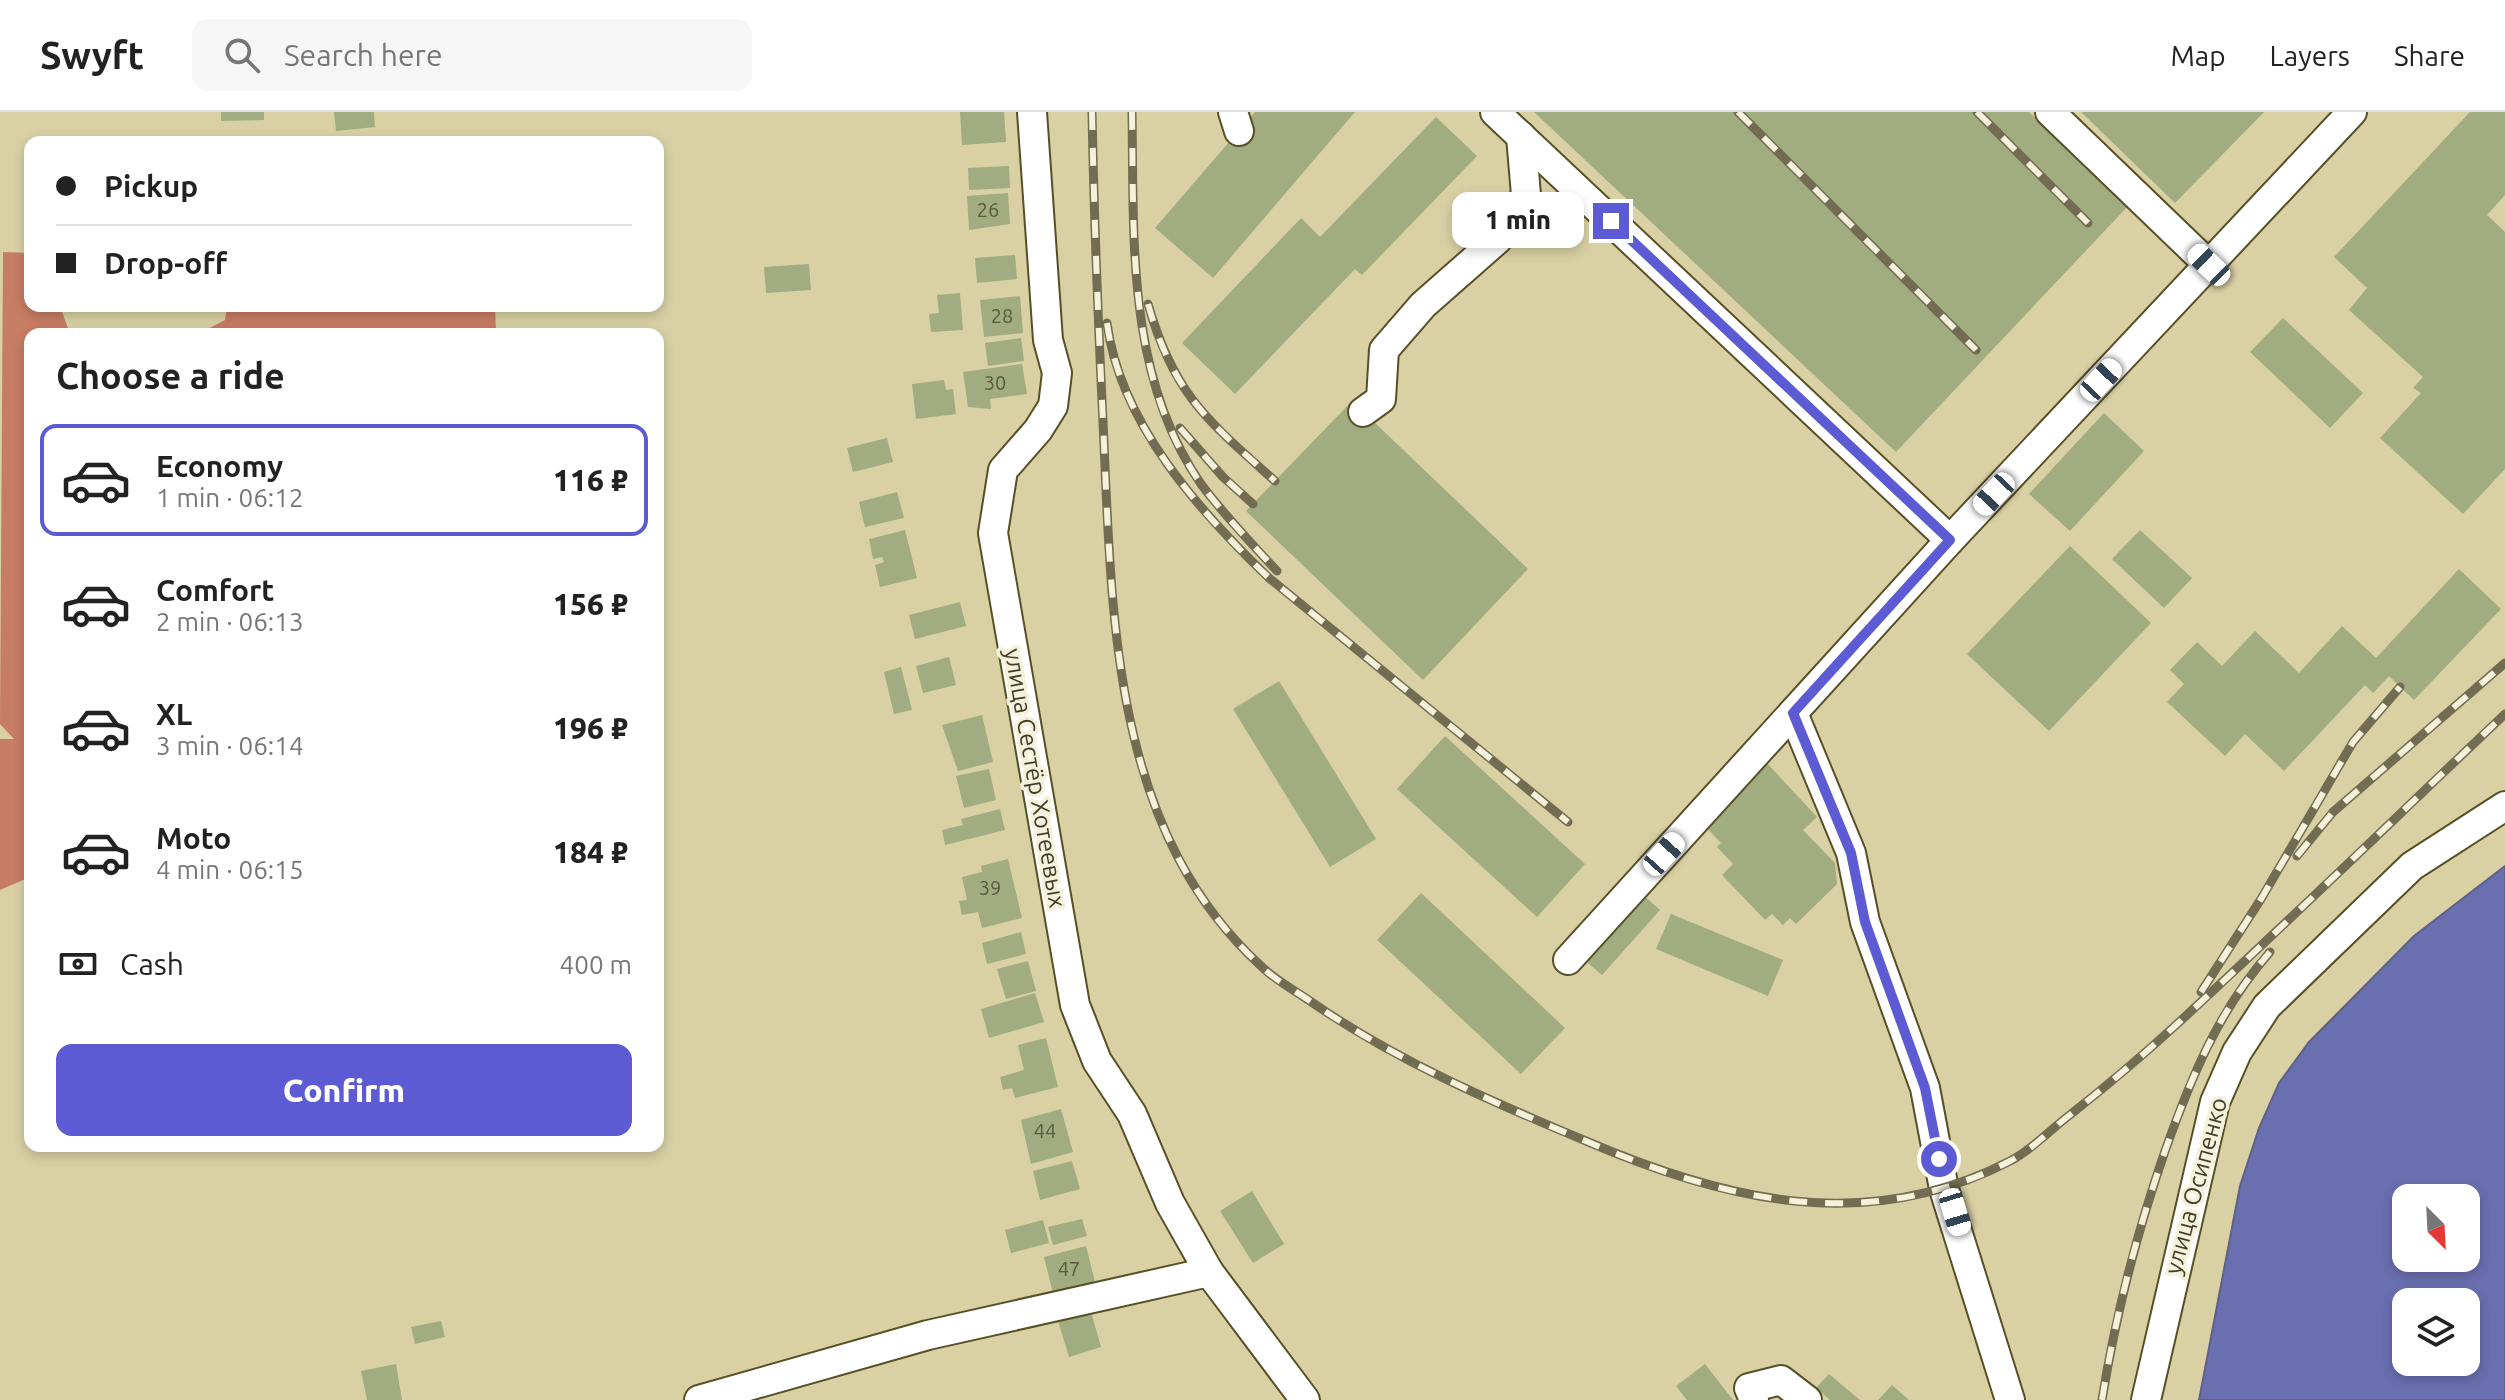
<!DOCTYPE html>
<html lang="en">
<head>
<meta charset="utf-8">
<style>
  body { margin:0; font-family:Ubuntu,sans-serif; background:#f6f6f6; color:#222; height:100vh; display:flex; flex-direction:column; font-size:30px; white-space:nowrap }
  * { box-sizing:border-box; margin:0 }
  p { font-size:26px; color:#767676 }
  .icon { flex:none; width:44px; height:44px; fill:none; stroke:currentColor; stroke-width:2; stroke-linecap:round; stroke-linejoin:round }
  .map { position:relative; flex:1; overflow:hidden }
  .details { position:absolute; left:24px; top:216px; width:640px; height:824px; display:flex; flex-direction:column; background:#fff; border-radius:16px; box-shadow:0 4px 12px #0003 }
  .details>* { flex:none }
  .guide { position:absolute; left:24px; top:24px; width:640px; height:176px; border-radius:16px; box-shadow:0 4px 12px #0003; display:grid; align-content:center; height:176px; padding:0 32px; background:#fff }
  .needle { width:52px; rotate:156deg }
  .fabs { position:absolute; left:2392px; top:1072px; display:grid; gap:16px }
  .fabs a { display:grid; place-items:center; width:88px; height:88px; border-radius:16px; background:#fff; box-shadow:0 4px 12px #0003; font-size:40px }
  .end { position:absolute; width:36px; height:36px; margin:-18px; border:10px solid #5d5bd3; background:#fff; box-shadow:0 0 0 4px #fff }
  .from { border-radius:50% }
  .bubble { position:absolute; height:56px; border-radius:16px; background:#fff; box-shadow:0 4px 12px #0003; font-size:26px; font-weight:800; line-height:56px; text-align:center }
  .car { position:absolute; width:24px; height:48px; margin:-24px -12px; border-radius:10px; box-shadow:0 0 6px 2px #0007; background:linear-gradient(#fff 24%,#345 0 40%,#fff 0 76%,#345 0 86%,#fff 0) }
  .guide b { display:flex; align-items:center; gap:28px; height:76px; font-size:30px }
  .guide b+b { border-top:2px solid #e0e0e0 }
  .guide i { width:20px; height:20px; background:#222 }
  ul { padding:0; list-style:none }
  li { display:flex; align-items:center; gap:24px; height:112px; margin:0 16px 12px; padding:0 16px; border:4px solid transparent; border-radius:16px }
  li div { flex:1 }
  li b { display:block; font-size:30px }
  li em { font-style:normal; font-weight:800 }
  li.on { border-color:#5d5bd3 }
  li>.icon { width:72px; height:72px; stroke-width:1.5 }
  h2 { padding:0 32px; font-size:36px; line-height:96px }
  .pay { display:flex; align-items:center; gap:20px; height:88px; padding:0 32px; font-size:30px }
  .pay p { margin-inline-start:auto }
  .primary-button { display:flex; gap:16px; margin-top:auto; padding:16px 32px }
  .primary-button a { flex:1; height:92px; border-radius:16px; background:#5d5bd3; color:#fff; font-size:32px; font-weight:800; line-height:92px; text-align:center }
  header { display:flex; align-items:center; gap:48px; box-sizing:border-box; height:112px; padding:0 40px; background:#fff; border-bottom:2px solid #e0e0e0 }
  header strong { font-size:38px }
  nav { display:flex; gap:44px; margin-inline-start:auto; font-size:28px }
  .search { width:560px; height:72px; background:#f6f6f6; display:flex; align-items:center; gap:20px; box-sizing:border-box; padding:0 28px; border-radius:16px; color:#767676; font-size:30px }
  .map>svg:first-child { display:block }
  .forest { fill:#c77d64 }
  .water { fill:#6a6fb0; stroke:#5e6088; stroke-width:2; fill-rule:evenodd }
  .building { fill:#a1ac81 }
  .lines { fill:none; stroke-linecap:round; stroke-linejoin:round }
  .minor-casing { stroke:#575027; stroke-width:32 }
  .minor { stroke:#fff; stroke-width:28 }
  .rail-casing { stroke:#726c52; stroke-width:9 }
  .rail { stroke:#f5f1db; stroke-width:6; stroke-dasharray:18; stroke-linecap:butt }
  .route { stroke:#5d5bd3; stroke-width:10 }
  .labels { text-anchor:middle; stroke-width:7; stroke-linejoin:round; paint-order:stroke }
  .number-label { font-size:20px; fill:#595940 }
  .street-label { font-size:24px; fill:#413d2b; stroke:#f5f1db }
</style>
</head>
<body>
<header>
<strong>Swyft</strong>
<div class="search"><svg class="icon" aria-label="search" viewBox="0 0 24 24"><circle cx="10" cy="10" r="6"/><path d="M15 15l6 6"/></svg>Search here</div>
<nav><a>Map</a><a>Layers</a><a>Share</a></nav>
</header>
<div class="map">
<svg width="2505" height="1288" viewBox="0 0 2505 1288">
  <rect width="100%" height="100%" fill="#d9d1a4"/>
  <g class="forest">
    <path d="M3,140L30,141V194H60L70,222H30V765L0,778V627H14L0,612Z"/>
    <path d="M227,194H495L496,222H198L225,208Z"/>
  </g>
  <path class="water" d="M2505,754V1288H2199L2240,1074L2259,1016L2279,971L2309,930L2414,824ZM2406,1086H2466V1146H2406ZM2406,1190H2466V1250H2406Z"/>
  <g class="building">
    <path d="M221,0H264V8L221,9Z"/>
    <path d="M334,0H374L375,15L336,19Z"/>
    <path d="M960,0H1004L1006,30L962,33Z"/>
    <path d="M1255,0H1355L1213,166L1155,116Z"/>
    <path d="M1534,0H2029L2129,93L1896,340Z"/>
    <path d="M2081,0H2264L2175,91Z"/>
    <path d="M2470,0H2505V83L2487,103L2505,120V357L2463,402L2380,326L2421,281L2413,276L2423,265L2349,198L2367,176L2334,145Z"/>
    <path d="M1436,5L1477,44L1362,163L1355,157L1235,282L1182,231L1301,106L1320,125Z"/>
    <path d="M1009,54L1010,76L969,78L968,56Z"/>
    <path d="M1008,81L1010,112L969,118L967,84Z"/>
    <path d="M1015,143L1017,167L977,171L975,146Z"/>
    <path d="M809,152L811,178L766,181L764,155Z"/>
    <path d="M960,181L963,218L931,220L929,202L939,201L937,183Z"/>
    <path d="M1020,184L1023,221L984,225L980,188Z"/>
    <path d="M2283,206L2363,281L2330,316L2250,240Z"/>
    <path d="M1021,226L1024,249L988,254L985,231Z"/>
    <path d="M1022,252L1027,282L990,287L991,297L968,295L963,260Z"/>
    <path d="M944,268L946,278L953,277L956,302L916,307L912,272Z"/>
    <path d="M1352,289L1528,457L1423,568L1246,399Z"/>
    <path d="M2104,301L2144,339L2070,419L2029,382Z"/>
    <path d="M887,326L893,350L853,360L847,336Z"/>
    <path d="M897,380L904,406L865,415L859,390Z"/>
    <path d="M905,418L917,466L880,475L875,453L884,450L882,445L873,447L869,427Z"/>
    <path d="M2140,418L2192,466L2164,496L2112,447Z"/>
    <path d="M2070,434L2151,511L2049,619L1967,542Z"/>
    <path d="M2459,457L2501,497L2414,588L2389,564L2373,581L2365,573L2284,659L2245,622L2225,644L2167,590L2184,572L2170,558L2197,530L2222,554L2255,519L2299,561L2342,514L2376,546Z"/>
    <path d="M960,490L966,514L915,527L909,503Z"/>
    <path d="M949,545L956,573L923,581L916,554Z"/>
    <path d="M901,555L912,598L894,602L884,560Z"/>
    <path d="M1279,569L1376,727L1330,755L1233,597Z"/>
    <path d="M982,603L993,650L958,659L942,613Z"/>
    <path d="M1445,624L1585,752L1537,805L1397,677Z"/>
    <path d="M1767,651L1817,705L1803,718L1835,751L1837,772L1796,812L1790,806L1783,813L1772,802L1765,808L1722,763L1733,752L1717,735L1721,731L1703,712Z"/>
    <path d="M989,657L996,688L964,696L956,664Z"/>
    <path d="M1000,697L1005,718L945,733L942,718L963,713L961,707Z"/>
    <path d="M1008,747L1022,806L982,816L978,800L962,803L959,789L967,788L962,765L982,760L981,754Z"/>
    <path d="M1421,781L1565,916L1521,962L1377,828Z"/>
    <path d="M1641,781L1660,798L1602,863L1582,846Z"/>
    <path d="M1671,802L1783,848L1768,884L1656,837Z"/>
    <path d="M1021,820L1026,842L987,852L982,831Z"/>
    <path d="M1028,849L1036,879L1006,887L997,857Z"/>
    <path d="M1035,881L1044,910L989,926L981,897Z"/>
    <path d="M1046,926L1058,975L1015,986L1012,976L1003,978L1000,965L1024,958L1018,933Z"/>
    <path d="M1061,997L1073,1040L1031,1052L1021,1008Z"/>
    <path d="M1072,1049L1080,1077L1040,1088L1033,1059Z"/>
    <path d="M1252,1079L1284,1132L1253,1151L1220,1099Z"/>
    <path d="M1082,1107L1087,1124L1053,1133L1048,1115Z"/>
    <path d="M1043,1108L1049,1131L1011,1141L1005,1118Z"/>
    <path d="M1086,1134L1095,1170L1053,1181L1044,1145Z"/>
    <path d="M1090,1196L1101,1235L1069,1245L1057,1206Z"/>
    <path d="M441,1209L445,1225L415,1232L411,1215Z"/>
    <path d="M396,1252L402,1288H367L361,1259Z"/>
    <path d="M1705,1252L1733,1288H1687L1676,1274Z"/>
    <path d="M1829,1262L1860,1288H1830L1816,1276Z"/>
    <path d="M1892,1273L1909,1288H1878Z"/>
  </g>
  <g class="lines">
    <g class="minor-casing">
      <g id="minor">
        <path d="M1032,0L1048,228L1057,261L1053,294L1038,318L1003,358L993,421L1075,893L1097,949L1132,1002L1170,1091L1209,1160L1305,1288"/>
        <path d="M1233,0L1239,19"/>
        <path d="M1495,0L1950,428"/>
        <path d="M2050,0L2209,153"/>
        <path d="M1363,300L1381,287L1384,238L1423,193L1498,127L1526,83L1521,24"/>
        <path d="M1793,601L1851,741L1865,810L1925,976L1944,1077L2010,1288"/>
        <path d="M1568,848L1950,428L2352,0"/>
        <path d="M699,1288L928,1223L1209,1160"/>
        <path d="M1754,1288L1749,1276L1781,1268L1807,1288"/>
        <path d="M2146,1288L2215,990L2237,940L2267,894L2412,754L2505,694"/>
      </g>
    </g>
    <use href="#minor" class="minor"/>
    <g class="rail-casing">
      <g id="rail">
        <path d="M1092,0C1094,103 1098,207 1103,310C1112,500 1110,716 1261,854C1275,868 1294,878 1310,889C1395,948 1490,989 1586,1029C1726,1089 1867,1123 2010,1049C2030,1039 2048,1020 2066,1006C2104,976 2140,946 2176,913C2287,811 2395,706 2505,602"/>
        <path d="M1132,0C1134,125 1126,264 1201,372C1224,403 1251,431 1277,459"/>
        <path d="M1738,0L1976,238"/>
        <path d="M1977,0L2088,111"/>
        <path d="M1148,192C1174,283 1207,308 1275,369"/>
        <path d="M1107,211C1120,311 1199,399 1269,466L1568,710"/>
        <path d="M1180,316L1223,365L1253,392"/>
        <path d="M2297,744L2333,700L2505,551"/>
        <path d="M2201,880L2261,787L2353,630L2400,575"/>
        <path d="M2102,1288C2116,1201 2136,1123 2165,1039C2191,966 2218,899 2270,840"/>
      </g>
    </g>
    <use href="#rail" class="rail"/>
  </g>
  <g class="lines">
    <path class="route" d="M1611,109L1950,428L1793,601L1851,741L1865,810L1925,976L1939,1047"/>
  </g>
  <g class="labels">
    <g class="number-label">
      <text x="988" y="105">26</text>
      <text x="1002" y="211">28</text>
      <text x="995" y="278">30</text>
      <text x="990" y="783">39</text>
      <text x="1045" y="1026">44</text>
      <text x="1069" y="1164">47</text>
    </g>
    <g class="street-label">
      <text transform="translate(1035 666) rotate(80)" y="8">улица Сестёр Хотеевых</text>
      <text transform="translate(2196 1074) rotate(-75)" y="8">улица Осипенко</text>
    </g>
  </g>
</svg>
<div class="fabs">
<a><svg class="needle" viewBox="-14 -14 28 28"><path d="M0-13l5 13h-10z" fill="#e53935"/><path d="M0 13l5-13h-10z" fill="#767676"/></svg></a>
<a><svg class="icon" aria-label="layers" viewBox="0 0 24 24"><path d="M12 4l9 5-9 5-9-5zM3 14l9 5 9-5"/></svg></a>
</div>
<i class="end from" style="left:1939px;top:1047px"></i>
<i class="end" style="left:1611px;top:109px"></i>
<div class="bubble" style="left:1452px;top:80px;width:132px">1 min</div>
<i class="car" style="left:2209px;top:153px;rotate:314deg"></i>
<i class="car" style="left:2101px;top:268px;rotate:43deg"></i>
<i class="car" style="left:1994px;top:382px;rotate:223deg"></i>
<i class="car" style="left:1664px;top:742px;rotate:42deg"></i>
<i class="car" style="left:1955px;top:1100px;rotate:163deg"></i>
<div class="guide">
<b><i class="from"></i>Pickup</b>
<b><i></i>Drop-off</b>
</div>
<section class="details">
<h2>Choose a ride</h2>
<ul>
<li class="on"><svg class="icon" aria-label="car" viewBox="0 0 24 24"><path d="M5 17H2v-5l4-1 3-4h7l3 4 3 1v5h-3M9 17h6M6 11h13"/><circle cx="7" cy="17" r="2"/><circle cx="17" cy="17" r="2"/></svg><div><b>Economy</b><p>1 min · 06:12</p></div><em>116 ₽</em></li>
<li><svg class="icon" aria-label="car" viewBox="0 0 24 24"><path d="M5 17H2v-5l4-1 3-4h7l3 4 3 1v5h-3M9 17h6M6 11h13"/><circle cx="7" cy="17" r="2"/><circle cx="17" cy="17" r="2"/></svg><div><b>Comfort</b><p>2 min · 06:13</p></div><em>156 ₽</em></li>
<li><svg class="icon" aria-label="car" viewBox="0 0 24 24"><path d="M5 17H2v-5l4-1 3-4h7l3 4 3 1v5h-3M9 17h6M6 11h13"/><circle cx="7" cy="17" r="2"/><circle cx="17" cy="17" r="2"/></svg><div><b>XL</b><p>3 min · 06:14</p></div><em>196 ₽</em></li>
<li><svg class="icon" aria-label="car" viewBox="0 0 24 24"><path d="M5 17H2v-5l4-1 3-4h7l3 4 3 1v5h-3M9 17h6M6 11h13"/><circle cx="7" cy="17" r="2"/><circle cx="17" cy="17" r="2"/></svg><div><b>Moto</b><p>4 min · 06:15</p></div><em>184 ₽</em></li>
</ul>
<div class="pay"><svg class="icon" aria-label="cash" viewBox="0 0 24 24"><path d="M3 7h18v10H3z"/><circle cx="12" cy="12" r="2"/></svg>Cash<p>400 m</p></div>
<div class="primary-button"><a>Confirm</a></div>
</section>
</div>
</body>
</html>
